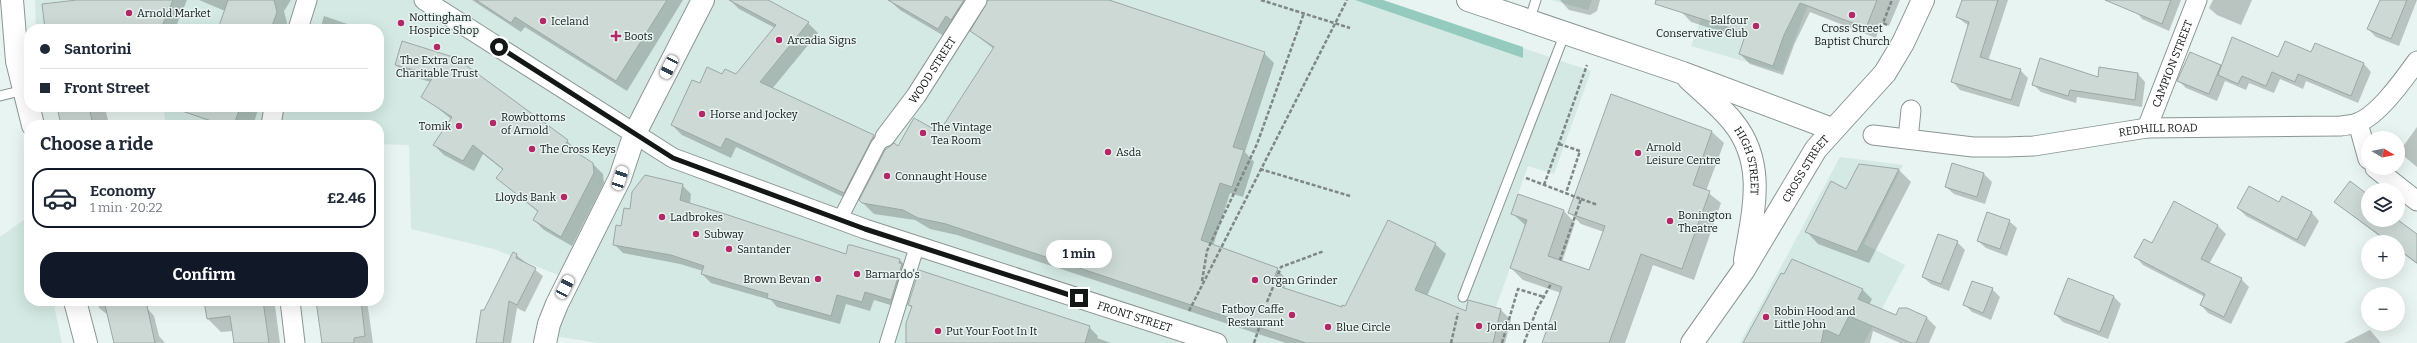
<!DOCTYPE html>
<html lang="en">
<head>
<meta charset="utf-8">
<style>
  body { margin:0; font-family:Bitter,serif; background:#f6f6f7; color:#1f2937; height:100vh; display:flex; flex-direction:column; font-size:15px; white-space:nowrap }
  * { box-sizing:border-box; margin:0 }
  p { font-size:13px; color:#747a83 }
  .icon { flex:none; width:22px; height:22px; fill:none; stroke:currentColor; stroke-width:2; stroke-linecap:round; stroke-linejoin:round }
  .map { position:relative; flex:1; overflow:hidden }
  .details { position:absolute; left:24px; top:120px; width:360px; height:186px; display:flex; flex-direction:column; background:#fff; border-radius:16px; box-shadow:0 4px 16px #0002 }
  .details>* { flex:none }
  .banner { position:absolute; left:24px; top:24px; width:360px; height:88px; border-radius:16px; box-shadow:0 4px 16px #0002; display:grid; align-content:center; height:88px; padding:0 16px; background:#fff }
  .needle { width:26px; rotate:100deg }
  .tools { position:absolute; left:2361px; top:131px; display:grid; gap:8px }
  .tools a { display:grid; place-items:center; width:44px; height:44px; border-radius:50%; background:#fff; box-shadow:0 4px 16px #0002; font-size:20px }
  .end { position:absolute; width:18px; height:18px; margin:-9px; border:5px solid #131716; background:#fff; box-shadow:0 0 0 2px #fff }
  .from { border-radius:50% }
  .bubble { position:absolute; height:28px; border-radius:14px; background:#fff; box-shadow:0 4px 16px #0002; font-size:13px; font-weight:700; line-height:28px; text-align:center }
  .car { position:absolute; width:12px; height:24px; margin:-12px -6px; border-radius:5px; box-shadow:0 0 3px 1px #0007; background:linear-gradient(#fff 24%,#345 0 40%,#fff 0 76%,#345 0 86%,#fff 0) }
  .banner b { display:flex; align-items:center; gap:14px; height:38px; font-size:15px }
  .banner b+b { border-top:1px solid #e0e1e3 }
  .banner i { width:10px; height:10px; background:#1f2937 }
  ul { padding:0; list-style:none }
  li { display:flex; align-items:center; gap:12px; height:60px; margin:0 8px 6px; padding:0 8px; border:2px solid transparent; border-radius:16px }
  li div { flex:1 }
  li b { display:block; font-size:15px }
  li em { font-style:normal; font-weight:700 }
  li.current { border-color:#111827 }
  li>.icon { width:36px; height:36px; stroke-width:1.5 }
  h2 { padding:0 16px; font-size:18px; line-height:48px }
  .primary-button { display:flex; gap:8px; margin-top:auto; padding:8px 16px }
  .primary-button a { flex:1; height:46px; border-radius:16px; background:#111827; color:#fff; font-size:16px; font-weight:700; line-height:46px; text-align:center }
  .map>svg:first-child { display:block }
  .built { fill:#d4e9e3 }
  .green { fill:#94cbbe }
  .shadow { fill:#0003 }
  .building { fill:#cdd9d5; stroke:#9ca8a5 }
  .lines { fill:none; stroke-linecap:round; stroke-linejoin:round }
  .service-casing { stroke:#8b9693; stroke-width:11 }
  .pedestrian-casing { stroke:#8b9693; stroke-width:16 }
  .minor-casing { stroke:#8b9693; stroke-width:21 }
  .tertiary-casing { stroke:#8b9693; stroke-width:24 }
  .path { stroke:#7f8785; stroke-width:2.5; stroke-dasharray:4 2; stroke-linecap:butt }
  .service { stroke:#fff; stroke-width:9 }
  .pedestrian { stroke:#fff; stroke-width:14 }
  .minor { stroke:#fff; stroke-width:19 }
  .tertiary { stroke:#fff; stroke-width:22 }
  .route { stroke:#131716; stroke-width:5 }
  .poi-dot { fill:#b32967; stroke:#e8f4f1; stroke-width:1.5 }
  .labels { text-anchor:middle; stroke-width:3; stroke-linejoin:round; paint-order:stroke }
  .poi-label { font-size:11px; fill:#131716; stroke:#e8f4f1; text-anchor:start }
  .street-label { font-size:11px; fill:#131716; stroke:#e8f4f1 }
</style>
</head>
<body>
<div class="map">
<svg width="2417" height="343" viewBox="0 0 2417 343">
  <rect width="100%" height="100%" fill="#e8f4f1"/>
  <g class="built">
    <path d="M35,0H952L978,14L988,0H1383L1591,71L1554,174L1528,166L1511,213L1527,220L1496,307L1502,308L1493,343H598L547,335L568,279L494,249L411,229L409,145L379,144V125H166L163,107H379V29H36Z"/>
    <path d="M1551,0H1592L1588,10Z"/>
    <path d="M1708,0H1810L1782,72L1691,46Z"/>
    <path d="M1840,157L1903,165L1864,244L1905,265L1864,343H1740Z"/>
    <path d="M29,216V301H53L62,343H0V237Z"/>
  </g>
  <path class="green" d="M1355,0H1383L1523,47V58Z"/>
  <g class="shadow">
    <path d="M86,0H187L175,29H46Z"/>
    <path d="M199,0H291L284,11L287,23L285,29H219L225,11Z"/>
    <path d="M472,0H683L627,91L525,27L521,32Z"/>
    <path d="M730,0H765L808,23L818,33L772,89L874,137L883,147L854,202L736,147L731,158L682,135L672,125L700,85L723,76L736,75L775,28L739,9Z"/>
    <path d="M889,0H1106L1264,53L1274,63L1245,152L1254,162L1243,197L1230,193L1213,246L1277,269L1287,280L1284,289L1342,308L1435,244L1446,254L1427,296L1466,312L1501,310L1511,320L1505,343H1286L957,235L930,229L915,220L874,214L863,203L899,147L940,134L994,49L971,31L988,1H982L949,39L900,10Z"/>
    <path d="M1560,0H1600L1597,11L1590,15L1569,10Z"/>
    <path d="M1679,0H1900L1889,26L1881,23L1876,38L1810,12L1794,45L1783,75L1750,64L1740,54L1745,39L1691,22L1677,7Z"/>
    <path d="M1963,0H2008L1988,61L2020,70L2028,78L2019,107L1960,90L1953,82L1969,26L1957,17Z"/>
    <path d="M2127,0H2181L2169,31L2142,19Z"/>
    <path d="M2213,0H2252L2241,25L2217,15L2209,8Z"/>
    <path d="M2381,0H2417L2399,46L2376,37L2368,29Z"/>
    <path d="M324,16L359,28L360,29H320Z"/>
    <path d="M403,42L567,141L578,151L576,153L593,164L603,174L604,183L572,246L544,230L534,220L538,212L498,178L503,170L483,154L474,171L444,155L434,145L451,119L423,96L431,82L406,75L396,65Z"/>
    <path d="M2315,44L2364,64L2371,72L2358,103L2306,81L2303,89L2280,79L2274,93L2249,83L2246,90L2225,81L2217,101L2186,88L2179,81L2190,53L2222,66L2312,53Z"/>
    <path d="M2138,74L2145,82L2142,107L2077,97L2076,103L2041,92L2033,84Z"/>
    <path d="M58,107H105L109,125H62Z"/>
    <path d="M210,107H259L253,125H212L206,119Z"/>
    <path d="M2417,127V167L2399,152Z"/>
    <path d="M1712,132L1724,143L1706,191L1721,203L1694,280L1653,265L1625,343H1543L1561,293L1523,280L1511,268L1526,226L1512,213L1564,211L1575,223L1562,262L1590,272L1604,232L1581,224L1569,212Z"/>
    <path d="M1860,165L1899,170L1911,182L1869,263L1818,244L1807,232L1847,190Z"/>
    <path d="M1953,165L1984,174L1992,182L1985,204L1954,194L1946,187Z"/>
    <path d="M2350,182L2368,196V220H2398L2417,234V264L2398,250V242H2387L2335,202Z"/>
    <path d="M682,185L691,194L690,204L846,255L851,246L900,260L909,269L900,308L874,300L870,311L846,304L840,324L777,307L771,300L711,283L702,274L703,271L680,264L623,253L614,244L630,210Z"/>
    <path d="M2282,198L2312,213L2319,221L2305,247L2246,216L2238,208L2280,203Z"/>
    <path d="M2174,203L2218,226L2226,234L2209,264L2241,279L2249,287L2231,324L2208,313L2201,305L2205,297L2143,265L2136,257L2152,244Z"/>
    <path d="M2009,221L2017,228L2007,256L1986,248L1978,241Z"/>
    <path d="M1957,242L1965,250L1949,291L1931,284L1923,277Z"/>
    <path d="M516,255L543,276L525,312L517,308L511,343H477L485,311Z"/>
    <path d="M1992,289L2000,297L1991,320L1972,312L1964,304Z"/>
    <path d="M1863,290L1872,299L1869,305L1897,317L1927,318L1936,327L1929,343H1900L1873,331L1870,343H1745Z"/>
    <path d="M2114,297L2121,304L2108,339L2063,322L2055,314Z"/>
    <path d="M97,301H144L147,308L154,316L159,336L165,343H114L108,315L99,308Z"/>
    <path d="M205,301H280V306H275L280,343H235L233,331L221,332L208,319Z"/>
    <path d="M317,301H367L373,343H322Z"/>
    <path d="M909,305L1089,327L1098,336L1097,338L1111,343H907L912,308Z"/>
    <path d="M2370,330L2381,343H2344Z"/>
  </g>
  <g class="building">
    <path d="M77,0H173L162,26L138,29H45L42,4Z"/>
    <path d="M228,0H274L277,12L271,29H218Z"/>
    <path d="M476,0H667L616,81L515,17L511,23Z"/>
    <path d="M729,0H768L809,22L760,82L874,135L844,193L726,138L721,148L671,125L692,80L700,83L707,67L722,74L725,69L736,74L776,25Z"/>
    <path d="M888,0H964L951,20L946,16L938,29Z"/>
    <path d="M988,0H1109L1265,52L1233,147L1244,150L1232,187L1220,183L1201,240L1278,268L1272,284L1342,307V305L1345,306L1388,220L1436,243L1415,290L1466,311L1468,300L1501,309L1493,343H1306L946,224L918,218L903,210L862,203L859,200L885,150L894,143L898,146L914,118L939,132L994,47L970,31Z"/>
    <path d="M1656,0H1877L1866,28L1800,3L1784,35L1773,66L1739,54L1746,33L1655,4Z"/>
    <path d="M1962,0H1998L1980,57L2021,69L2011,100L1951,82L1969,22L1956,17Z"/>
    <path d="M2105,0H2171L2162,24Z"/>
    <path d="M2380,0H2407L2391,39L2367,29Z"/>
    <path d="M2232,37L2278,57L2285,41L2311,52L2315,43L2364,63L2351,96L2298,74L2295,82L2272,72L2266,86L2242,76L2238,84L2218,75Z"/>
    <path d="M402,41L456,58L568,140L565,145L593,163L594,173L561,237L533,220L538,211L496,178L503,169L473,145L463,161L433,145L452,117L421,97L434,75L395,65Z"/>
    <path d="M2190,52L2221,65L2209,94L2177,81Z"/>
    <path d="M2040,58L2098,77L2099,67L2138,73L2135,100L2070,90L2068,96L2032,85Z"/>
    <path d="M1611,94L1712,131L1693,185L1710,191L1682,269L1641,254L1609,343H1542L1562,287L1510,268L1527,220L1511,214L1518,194L1564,210L1548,256L1589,270L1605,226L1568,213Z"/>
    <path d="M57,107H89L93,125H61Z"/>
    <path d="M180,107H240L234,125H223L179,110Z"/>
    <path d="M1952,163L1984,173L1977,197L1945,187Z"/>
    <path d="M1859,164L1899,169L1857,252L1805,232L1831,181L1846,189Z"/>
    <path d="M645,175L683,184L680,200L725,214L846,254L848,245H851L900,259L899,263L902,264L891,300L865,292L862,302L837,295L831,316L767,298L768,294L701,274L704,266L671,255L613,245L616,225L621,226L624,208L630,209L632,192Z"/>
    <path d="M2350,181L2367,194L2368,220H2398L2417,234V263L2398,249V242H2389L2334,202Z"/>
    <path d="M2249,186L2279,202L2282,196L2312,212L2297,240L2237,208Z"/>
    <path d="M2174,201L2218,225L2201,259L2242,278L2224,317L2200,305L2205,294L2134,257L2144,239L2152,243Z"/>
    <path d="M1987,212L2010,220L2000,249L1977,241Z"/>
    <path d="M1938,234L1958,241L1941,284L1922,277Z"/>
    <path d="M513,252L517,254L516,258L536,268L517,305L509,301L503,343H476L481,310H484Z"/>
    <path d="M1792,259L1863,289L1858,299L1896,315L1899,308H1907L1927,317L1916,343H1911L1849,316L1839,336L1824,329L1821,343H1743L1781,273L1784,274Z"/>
    <path d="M919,270L1090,326L1085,343H906V323L912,306L908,305Z"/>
    <path d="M2068,278L2114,296L2100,332L2054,314Z"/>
    <path d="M1972,281L1993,288L1983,313L1963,305Z"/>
    <path d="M104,301H146L155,343H114Z"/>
    <path d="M204,301H263L269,343H234L230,316L207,319Z"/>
    <path d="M316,301H361L365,336L354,338V343H322Z"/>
  </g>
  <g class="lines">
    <g class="service-casing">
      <g id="service">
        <path d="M1529,21L1536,0"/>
        <path d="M0,96L24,90"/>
        <path d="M1463,297L1565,33"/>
      </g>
    </g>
    <g class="pedestrian-casing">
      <g id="pedestrian">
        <path d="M840,219L878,145L885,137"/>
        <path d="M887,343L917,246"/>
      </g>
    </g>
    <g class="minor-casing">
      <g id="minor">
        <path id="s1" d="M424,0L673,158L865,229L1217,343"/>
        <path d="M298,29L307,0"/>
        <path d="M2358,123L2368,159"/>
        <path d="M271,125L274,107"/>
        <path id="s2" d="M2147,128L2197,0"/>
        <path id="s3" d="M1873,135L1973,147H2006L2034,146L2147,128L2341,126C2346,125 2352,125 2357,123C2378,116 2404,79 2417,61"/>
        <path id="s4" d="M885,137L916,96L977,0"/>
        <path d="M1908,139L1911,110"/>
        <path d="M2375,168L2417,201"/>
        <path d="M290,301L295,343"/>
      </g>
    </g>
    <g class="tertiary-casing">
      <g id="tertiary">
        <path d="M12,0L17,61L33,125"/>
        <path d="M1468,0L1683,73L1832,129"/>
        <path id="s5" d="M1689,79C1704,93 1721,107 1733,122C1767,164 1753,212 1745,260"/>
        <path d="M75,301L86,343"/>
        <path d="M545,343L549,324L557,304L620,178L635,133L703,0"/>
        <path id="s6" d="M1692,343L1743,271L1816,149L1885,73L1903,43L1923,0"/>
      </g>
    </g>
    <g class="path">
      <path d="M1261,0L1350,28"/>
      <path d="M1887,25L1883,23L1892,0"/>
      <path d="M1559,144L1580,151L1566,193"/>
      <path d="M1260,169L1350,196"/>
      <path d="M1526,178L1581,199L1560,260"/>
      <path d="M1544,185L1587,65"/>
      <path d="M1581,199L1598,205"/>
      <path d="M1202,281L1207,251L1257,144L1304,13"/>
      <path d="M1267,302L1281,267L1324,251"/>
      <path d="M1189,311L1347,0"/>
      <path d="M1254,343L1259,328"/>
      <path d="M1451,343L1458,313"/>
      <path d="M1502,343L1518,289L1544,297"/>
      <path d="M1524,343L1537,309L1551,284"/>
    </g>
    <use href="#service" class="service"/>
    <use href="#pedestrian" class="pedestrian"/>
    <use href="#minor" class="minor"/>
    <use href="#tertiary" class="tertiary"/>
  </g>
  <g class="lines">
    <path class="route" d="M499,47L673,158L865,229L1079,298"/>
  </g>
  <g class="poi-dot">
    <circle cx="129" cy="13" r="4"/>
    <circle cx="1852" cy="15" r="4"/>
    <circle cx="543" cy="21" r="4"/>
    <circle cx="401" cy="23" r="4"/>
    <circle cx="1756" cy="26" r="4"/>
    <path d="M614 30h4v4h4v4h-4v4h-4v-4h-4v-4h4z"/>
    <circle cx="779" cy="40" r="4"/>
    <circle cx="437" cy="47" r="4"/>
    <circle cx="702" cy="114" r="4"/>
    <circle cx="493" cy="123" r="4"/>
    <circle cx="459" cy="126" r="4"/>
    <circle cx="923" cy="133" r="4"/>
    <circle cx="532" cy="149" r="4"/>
    <circle cx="1108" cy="152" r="4"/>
    <circle cx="1638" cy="153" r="4"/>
    <circle cx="887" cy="176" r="4"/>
    <circle cx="564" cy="197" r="4"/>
    <circle cx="662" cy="217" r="4"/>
    <circle cx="1670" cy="221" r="4"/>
    <circle cx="696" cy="234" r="4"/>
    <circle cx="729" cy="249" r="4"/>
    <circle cx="857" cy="274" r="4"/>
    <circle cx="818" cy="279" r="4"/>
    <circle cx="1255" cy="280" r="4"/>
    <circle cx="1292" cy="315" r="4"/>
    <circle cx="1766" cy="317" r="4"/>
    <circle cx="1479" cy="326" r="4"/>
    <circle cx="1328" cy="327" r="4"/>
    <circle cx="938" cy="331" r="4"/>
  </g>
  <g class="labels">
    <g class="poi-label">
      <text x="137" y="17">Arnold Market</text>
      <text x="409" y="21">Nottingham<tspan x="409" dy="13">Hospice Shop</tspan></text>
      <text x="1748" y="24" text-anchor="end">Balfour<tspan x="1748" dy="13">Conservative Club</tspan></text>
      <text x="551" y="25">Iceland</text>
      <text x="1852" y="32" text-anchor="middle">Cross Street<tspan x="1852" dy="13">Baptist Church</tspan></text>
      <text x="624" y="40">Boots</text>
      <text x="787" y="44">Arcadia Signs</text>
      <text x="437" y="64" text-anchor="middle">The Extra Care<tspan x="437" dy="13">Charitable Trust</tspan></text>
      <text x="710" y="118">Horse and Jockey</text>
      <text x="501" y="121">Rowbottoms<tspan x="501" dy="13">of Arnold</tspan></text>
      <text x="451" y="130" text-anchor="end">Tomik</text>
      <text x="931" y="131">The Vintage<tspan x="931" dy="13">Tea Room</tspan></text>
      <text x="1646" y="151">Arnold<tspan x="1646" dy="13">Leisure Centre</tspan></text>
      <text x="540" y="153">The Cross Keys</text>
      <text x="1116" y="156">Asda</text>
      <text x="895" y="180">Connaught House</text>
      <text x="556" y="201" text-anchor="end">Lloyds Bank</text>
      <text x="1678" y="219">Bonington<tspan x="1678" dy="13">Theatre</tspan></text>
      <text x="670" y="221">Ladbrokes</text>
      <text x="704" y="238">Subway</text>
      <text x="737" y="253">Santander</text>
      <text x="865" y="278">Barnardo's</text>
      <text x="810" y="283" text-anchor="end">Brown Bevan</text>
      <text x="1263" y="284">Organ Grinder</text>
      <text x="1284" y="313" text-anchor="end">Fatboy Caffe<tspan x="1284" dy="13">Restaurant</tspan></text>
      <text x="1774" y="315">Robin Hood and<tspan x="1774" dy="13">Little John</tspan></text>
      <text x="1487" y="330">Jordan Dental</text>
      <text x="1336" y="331">Blue Circle</text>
      <text x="946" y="335">Put Your Foot In It</text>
    </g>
    <g class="street-label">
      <text dy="4" stroke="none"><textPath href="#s2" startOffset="69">CAMPION STREET</textPath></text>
      <text dy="4" stroke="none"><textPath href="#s4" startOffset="82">WOOD STREET</textPath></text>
      <text dy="4" stroke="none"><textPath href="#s3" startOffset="287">REDHILL ROAD</textPath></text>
      <text dy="4" stroke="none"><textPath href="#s5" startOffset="104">HIGH STREET</textPath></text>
      <text dy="4" stroke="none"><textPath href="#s6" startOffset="208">CROSS STREET</textPath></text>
      <text dy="4" stroke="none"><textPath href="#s1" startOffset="783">FRONT STREET</textPath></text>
    </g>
  </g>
</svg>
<div class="tools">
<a><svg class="needle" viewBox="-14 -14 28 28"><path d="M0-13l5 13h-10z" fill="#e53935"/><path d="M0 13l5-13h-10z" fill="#747a83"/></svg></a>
<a><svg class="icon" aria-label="layers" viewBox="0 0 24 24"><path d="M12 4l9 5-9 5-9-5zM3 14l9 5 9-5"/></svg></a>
<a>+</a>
<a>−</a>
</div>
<i class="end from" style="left:499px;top:47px"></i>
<i class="end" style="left:1079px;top:298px"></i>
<div class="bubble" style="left:1046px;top:240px;width:66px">1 min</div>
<i class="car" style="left:669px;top:67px;rotate:207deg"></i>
<i class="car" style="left:620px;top:178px;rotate:18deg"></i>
<i class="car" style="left:565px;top:287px;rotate:27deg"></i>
<div class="banner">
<b><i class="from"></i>Santorini</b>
<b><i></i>Front Street</b>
</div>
<section class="details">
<h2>Choose a ride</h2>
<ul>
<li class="current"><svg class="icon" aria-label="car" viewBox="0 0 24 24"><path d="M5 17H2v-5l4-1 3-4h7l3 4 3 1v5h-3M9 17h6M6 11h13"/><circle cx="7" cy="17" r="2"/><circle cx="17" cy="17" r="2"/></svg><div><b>Economy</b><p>1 min · 20:22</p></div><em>£2.46</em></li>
</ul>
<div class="primary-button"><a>Confirm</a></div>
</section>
</div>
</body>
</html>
